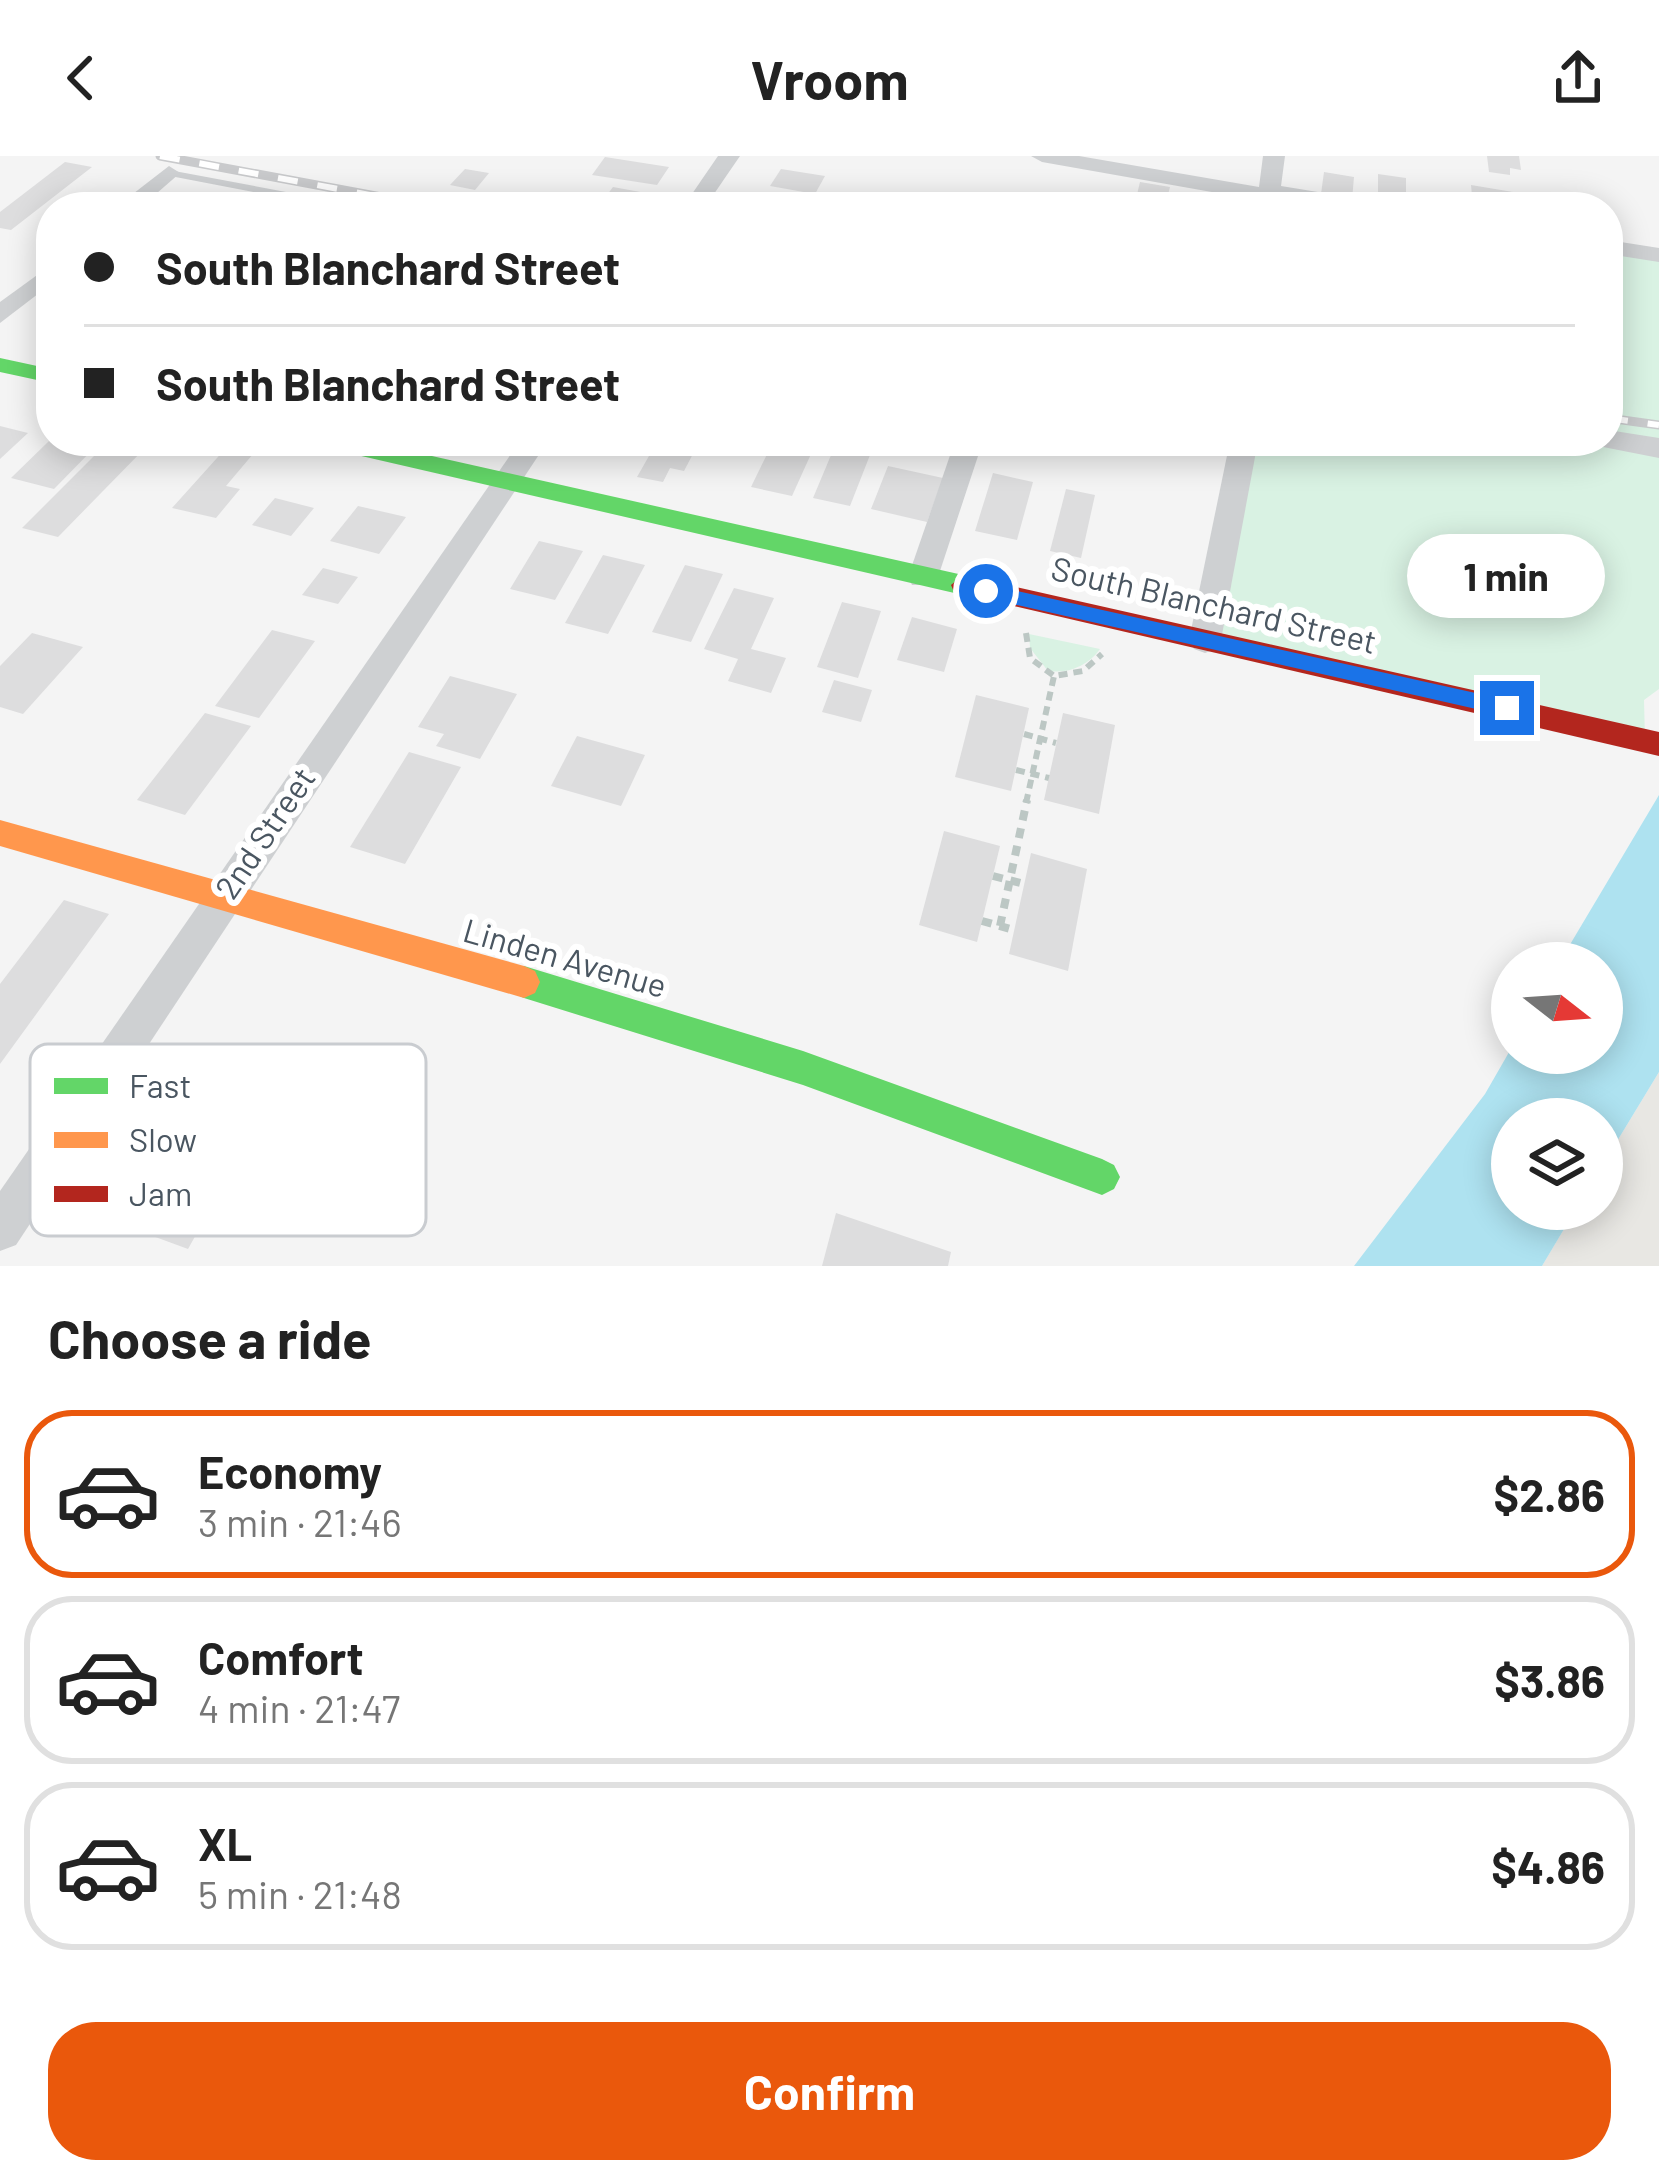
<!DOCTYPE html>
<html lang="en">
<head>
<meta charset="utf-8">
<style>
  body { margin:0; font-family:Barlow,sans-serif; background:#f2f2f2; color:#222; height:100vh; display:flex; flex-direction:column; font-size:45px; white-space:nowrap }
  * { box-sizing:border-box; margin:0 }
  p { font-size:39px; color:#767676 }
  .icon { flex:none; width:66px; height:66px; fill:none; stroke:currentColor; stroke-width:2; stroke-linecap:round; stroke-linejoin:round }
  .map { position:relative; height:1110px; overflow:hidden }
  .details { display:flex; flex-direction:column; background:#fff; flex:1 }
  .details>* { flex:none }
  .top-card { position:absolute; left:36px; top:36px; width:1587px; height:264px; border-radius:48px; box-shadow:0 6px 30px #0003; display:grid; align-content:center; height:264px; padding:0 48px; background:#fff }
  .needle { width:78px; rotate:107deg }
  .buttons { position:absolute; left:1491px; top:786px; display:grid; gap:24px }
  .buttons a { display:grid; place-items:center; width:132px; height:132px; border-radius:50%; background:#fff; box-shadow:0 6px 30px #0003; font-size:60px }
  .end { position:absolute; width:54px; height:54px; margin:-27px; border:15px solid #1a73e8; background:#fff; box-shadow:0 0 0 6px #fff }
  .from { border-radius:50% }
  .bubble { position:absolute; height:84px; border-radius:42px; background:#fff; box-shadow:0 6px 30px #0003; font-size:39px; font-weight:700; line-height:84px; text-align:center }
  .top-card b { display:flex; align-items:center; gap:42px; height:114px; font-size:45px }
  .top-card b+b { border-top:3px solid #e0e0e0 }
  .top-card i { width:30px; height:30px; background:#222 }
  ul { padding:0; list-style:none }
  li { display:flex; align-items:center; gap:36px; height:168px; margin:0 24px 18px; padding:0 24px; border:6px solid #e0e0e0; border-radius:48px }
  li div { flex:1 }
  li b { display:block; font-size:45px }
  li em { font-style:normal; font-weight:700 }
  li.current { border-color:#ea580c }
  li>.icon { width:108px; height:108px; stroke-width:1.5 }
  h2 { padding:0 48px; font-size:54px; line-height:144px }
  .cta { display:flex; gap:24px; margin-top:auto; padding:24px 48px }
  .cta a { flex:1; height:138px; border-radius:48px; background:#ea580c; color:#fff; font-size:48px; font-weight:700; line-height:138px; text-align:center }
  header { display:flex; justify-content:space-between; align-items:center; height:156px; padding:0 48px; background:#fff; font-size:54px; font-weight:700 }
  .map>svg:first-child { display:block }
  .commercial { fill:#e8e7e3 }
  .green { fill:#d9f2e3 }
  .water { fill:#aee2f0 }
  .building { fill:#ddddde }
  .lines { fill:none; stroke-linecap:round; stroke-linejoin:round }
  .path-far1 { stroke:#bcc7c4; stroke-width:6; stroke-dasharray:9 6; stroke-linecap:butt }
  .path { stroke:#bcc7c4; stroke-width:8; stroke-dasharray:10 8; stroke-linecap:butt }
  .lane { fill:#ced0d2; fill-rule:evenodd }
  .street { fill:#ced0d2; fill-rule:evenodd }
  .fast { fill:#63d668; fill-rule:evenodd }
  .slow { fill:#ff974d; fill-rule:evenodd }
  .jam { fill:#b3261e; fill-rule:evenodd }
  .rail-casing { stroke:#c9cacc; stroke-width:9 }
  .rail { stroke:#fff; stroke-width:6; stroke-dasharray:20; stroke-linecap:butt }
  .route { fill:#1a73e8 }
  .labels { text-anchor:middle; stroke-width:12; stroke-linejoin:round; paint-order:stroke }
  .street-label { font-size:33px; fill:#4a5661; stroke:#fff }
  .key { fill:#fff; stroke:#c9ccd0; stroke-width:3 }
  .key-label { font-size:33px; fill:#4a5661 }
</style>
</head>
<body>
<header><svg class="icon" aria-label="back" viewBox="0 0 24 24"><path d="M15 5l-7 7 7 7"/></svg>Vroom<svg class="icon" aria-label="share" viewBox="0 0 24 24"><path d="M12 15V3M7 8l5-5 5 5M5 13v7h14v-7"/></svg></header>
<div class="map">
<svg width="1659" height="1110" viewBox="0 0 1659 1110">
  <rect width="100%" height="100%" fill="#f4f4f4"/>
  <path class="commercial" d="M1659,916V1110H1542L1576,1053H1602V1010Z"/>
  <g class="green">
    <path d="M1608,90L1659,98V533L1644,544L1645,584L1205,484L1233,285H1608Z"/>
    <path d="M1029,478L1100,493C1088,510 1068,518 1048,515L1030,492Z"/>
  </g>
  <path class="water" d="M1659,639V916L1602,1010V963H1512V1053H1576L1542,1110H1354L1485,938L1512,891V897H1602V807H1559Z"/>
  <g class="building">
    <path d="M1487,0H1519L1521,14L1510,12V19L1489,16Z"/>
    <path d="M605,1L669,11L657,29L592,19Z"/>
    <path d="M65,6L92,11L11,74L0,72V56Z"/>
    <path d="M465,13L489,17L475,34L450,29Z"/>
    <path d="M781,13L825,20L815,38L770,30Z"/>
    <path d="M1324,16L1354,21L1352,44L1321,38Z"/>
    <path d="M1378,18L1406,22V41L1378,37Z"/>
    <path d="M1140,26L1170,31L1165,51H1134Z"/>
    <path d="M1471,29L1513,36L1515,51H1473Z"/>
    <path d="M613,31L646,37L636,51H598Z"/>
    <path d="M190,37L246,49V51H174Z"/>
    <path d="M0,270L28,277L0,303Z"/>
    <path d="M49,285L99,287L54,333L11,322Z"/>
    <path d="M109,285L147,290L58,381L22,372Z"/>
    <path d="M657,286L695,294L684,315L670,312L663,326L637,321Z"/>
    <path d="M771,290L811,298L792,340L751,331Z"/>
    <path d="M226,292L253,298L226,330L240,333L216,362L172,352Z"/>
    <path d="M834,292L870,299L850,350L813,342Z"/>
    <path d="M888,310L943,322L927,366L871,353Z"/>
    <path d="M993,317L1033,326L1017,384L975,375Z"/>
    <path d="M1066,333L1095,339L1081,402L1050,395Z"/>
    <path d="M275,342L314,352L291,380L252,369Z"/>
    <path d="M358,350L406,361L379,398L330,385Z"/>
    <path d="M539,385L583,395L555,444L510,433Z"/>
    <path d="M603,399L645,409L608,478L565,467Z"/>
    <path d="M685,409L723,418L691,486L652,476Z"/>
    <path d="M323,412L358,421L338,448L302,439Z"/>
    <path d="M734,432L774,442L751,493L786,502L771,537L728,525L738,503L704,493Z"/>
    <path d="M842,446L881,455L858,522L817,511Z"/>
    <path d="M912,461L957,473L944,516L897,504Z"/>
    <path d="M272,474L315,485L259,562L215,550Z"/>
    <path d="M32,477L83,491L23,558L0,551V510Z"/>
    <path d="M450,520L517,538L480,603L436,590L444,578L418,571Z"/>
    <path d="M834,524L872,534L861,566L822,556Z"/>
    <path d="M976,539L1029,552L1011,635L955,621Z"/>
    <path d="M205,557L251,570L185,659L137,644Z"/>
    <path d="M1063,557L1115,569L1099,658L1044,644Z"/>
    <path d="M577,580L645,599L621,650L551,630Z"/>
    <path d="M409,596L461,611L405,708L350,691Z"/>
    <path d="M944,675L1000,690L977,786L919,769Z"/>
    <path d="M1031,697L1087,713L1068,815L1009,798Z"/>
    <path d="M64,744L109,758L0,908V828Z"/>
    <path d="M222,896L297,920L240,1022L230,1018L188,1093L120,1068Z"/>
    <path d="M836,1057L951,1096L948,1110H822Z"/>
  </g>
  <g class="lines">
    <g class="path-far1">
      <path d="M1026,477L1030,502L1054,520L1083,515L1102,498"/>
      <path d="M1024,578L1056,587"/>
      <path d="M1016,614L1049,622"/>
      <path d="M1026,647L1054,520"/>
    </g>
    <g class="path">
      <path d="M993,720L1024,728"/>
      <path d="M982,765L1014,774"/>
      <path d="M1000,770L1027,644"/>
    </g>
    <path class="lane" d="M169,14L350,48L356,51H332L165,19V15Z"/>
    <g class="street">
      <path d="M718,0H740L705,51H683Z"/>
      <path d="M1031,0H1079L1259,31L1263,0H1285L1281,30L1367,44L1378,51H1326L1279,43L1278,51H1256L1257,44L1042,6Z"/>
      <path d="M169,10L180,17L141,51H116Z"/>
      <path d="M1608,84L1659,92V106L1608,98Z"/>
      <path d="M51,109V128L0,167V146Z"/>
      <path d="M1608,274L1659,282V302L1598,290L1596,285H1608Z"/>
      <path d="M520,285H548L16,1089L0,1095V1035Z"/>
      <path d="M955,285H983L938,421L934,429H912L908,421Z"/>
      <path d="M1230,285H1258L1221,484L1216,493L1205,497L1194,493L1189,484Z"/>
    </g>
    <g class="fast">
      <path d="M0,202L51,213V227L0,216Z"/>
      <path d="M320,285H365L963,419L975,429L963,439L331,293Z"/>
      <path d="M524,810L803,895L1102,1003L1114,1009L1120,1021L1114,1033L1102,1039L803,929L524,842L513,837L508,826L513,815Z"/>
    </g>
    <path class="slow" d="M0,664L524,810L535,815L540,826L535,837L524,842L0,690Z"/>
    <path class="jam" d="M963,419L1659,576V600L954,436L951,429Z"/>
    <g class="rail-casing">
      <g id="rail">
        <path d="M160,0L435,51"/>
        <path d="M1608,262L1659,269"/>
      </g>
    </g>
    <use href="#rail" class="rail"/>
  </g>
  <path class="route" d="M986,428L1507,544L1516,552L1507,560L986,442L977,435Z"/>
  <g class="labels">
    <g class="street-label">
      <text transform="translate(1214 449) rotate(13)" y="12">South Blanchard Street</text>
      <text transform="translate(265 677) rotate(-56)" y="12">2nd Street</text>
      <text transform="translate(565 802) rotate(16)" y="12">Linden Avenue</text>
    </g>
  </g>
  <rect x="30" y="888" width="396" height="192" rx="18" class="key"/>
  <rect x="54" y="922" width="54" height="16" fill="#63d668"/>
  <rect x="54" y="976" width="54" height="16" fill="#ff974d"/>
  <rect x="54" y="1030" width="54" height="16" fill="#b3261e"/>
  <g class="key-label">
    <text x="129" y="942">Fast</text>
    <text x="129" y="996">Slow</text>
    <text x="129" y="1050">Jam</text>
  </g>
</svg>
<div class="buttons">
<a><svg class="needle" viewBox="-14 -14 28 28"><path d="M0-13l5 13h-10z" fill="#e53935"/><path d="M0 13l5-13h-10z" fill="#767676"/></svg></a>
<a><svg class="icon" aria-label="layers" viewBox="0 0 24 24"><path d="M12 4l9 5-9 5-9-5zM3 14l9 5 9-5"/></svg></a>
</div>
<i class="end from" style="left:986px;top:435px"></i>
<i class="end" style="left:1507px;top:552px"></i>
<div class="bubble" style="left:1407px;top:378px;width:198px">1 min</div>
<div class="top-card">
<b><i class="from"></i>South Blanchard Street</b>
<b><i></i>South Blanchard Street</b>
</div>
</div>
<section class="details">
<h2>Choose a ride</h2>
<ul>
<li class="current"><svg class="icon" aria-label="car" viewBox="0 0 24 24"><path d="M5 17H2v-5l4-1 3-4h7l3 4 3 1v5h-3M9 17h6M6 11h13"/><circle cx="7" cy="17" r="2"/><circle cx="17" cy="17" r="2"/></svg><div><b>Economy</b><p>3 min · 21:46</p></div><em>$2.86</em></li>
<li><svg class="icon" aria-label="car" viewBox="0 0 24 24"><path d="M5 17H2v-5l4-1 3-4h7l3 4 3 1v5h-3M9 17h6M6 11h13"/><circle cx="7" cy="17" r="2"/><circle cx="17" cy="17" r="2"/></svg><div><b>Comfort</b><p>4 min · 21:47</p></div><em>$3.86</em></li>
<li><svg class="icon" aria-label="car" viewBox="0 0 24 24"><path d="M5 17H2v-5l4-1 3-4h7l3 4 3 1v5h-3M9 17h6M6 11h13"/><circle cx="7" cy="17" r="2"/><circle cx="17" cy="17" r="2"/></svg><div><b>XL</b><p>5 min · 21:48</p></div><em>$4.86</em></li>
</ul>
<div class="cta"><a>Confirm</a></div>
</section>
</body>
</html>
